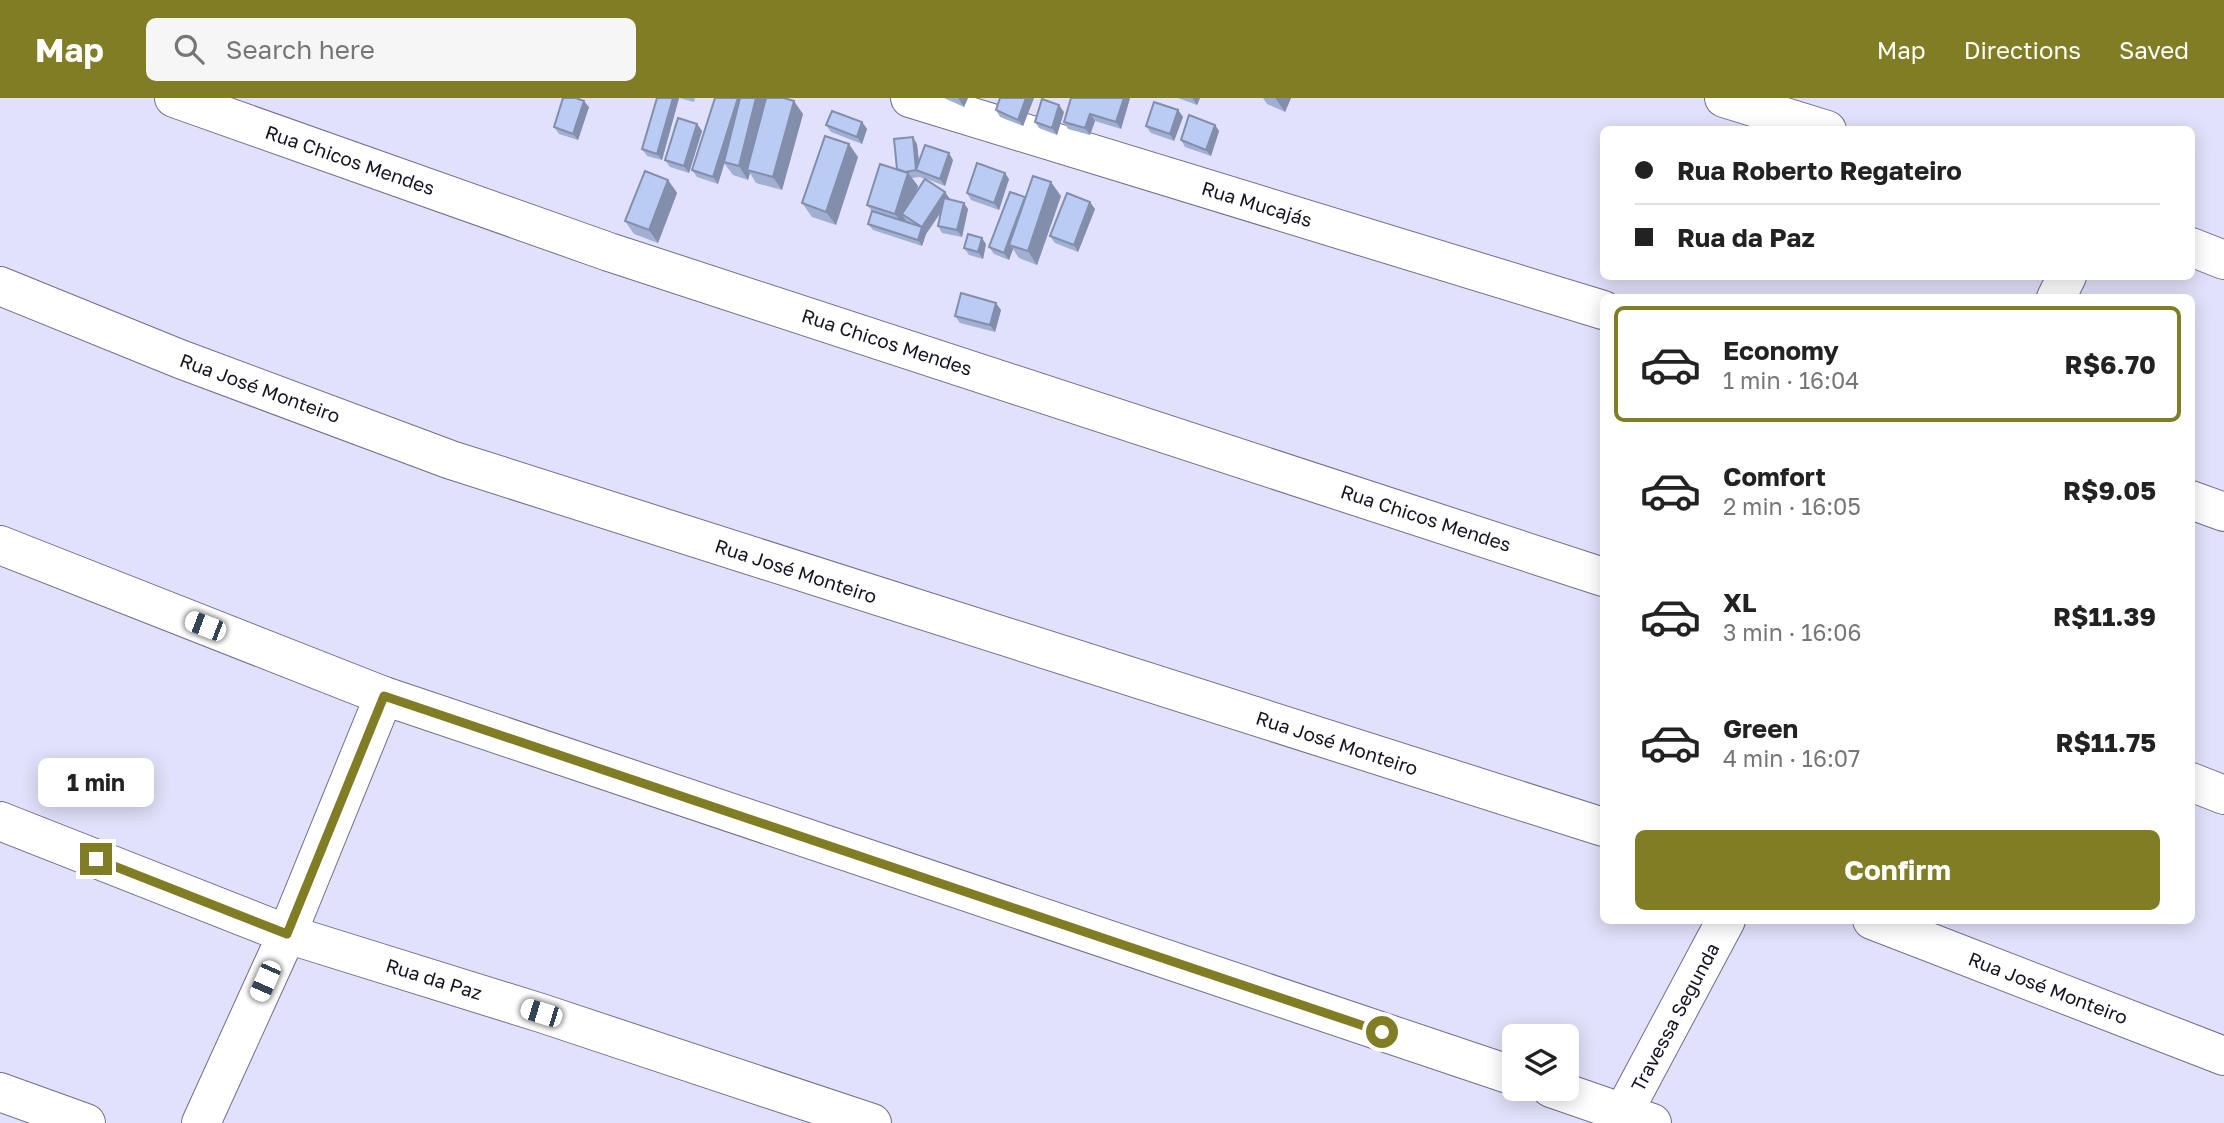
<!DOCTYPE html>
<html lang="en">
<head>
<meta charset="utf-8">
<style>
  body { margin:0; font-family:"Golos Text",sans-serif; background:#f6f6f6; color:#222; height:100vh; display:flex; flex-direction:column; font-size:26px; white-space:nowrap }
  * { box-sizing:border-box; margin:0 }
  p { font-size:23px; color:#767676 }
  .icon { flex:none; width:38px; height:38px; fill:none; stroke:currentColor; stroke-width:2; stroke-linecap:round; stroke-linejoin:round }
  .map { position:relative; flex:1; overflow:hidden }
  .drawer { position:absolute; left:1600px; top:196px; width:595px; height:630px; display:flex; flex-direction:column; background:#fff; border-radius:10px; box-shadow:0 4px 18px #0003 }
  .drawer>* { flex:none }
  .guide { position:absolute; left:1600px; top:28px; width:595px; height:154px; border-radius:10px; box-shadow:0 4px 18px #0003; display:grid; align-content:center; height:154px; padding:0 35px; background:#fff }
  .controls { position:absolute; left:1502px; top:926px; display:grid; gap:14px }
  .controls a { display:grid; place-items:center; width:77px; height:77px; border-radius:10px; background:#fff; box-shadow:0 4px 18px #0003; font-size:35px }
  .end { position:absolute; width:32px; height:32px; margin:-16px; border:9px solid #817d25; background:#fff; box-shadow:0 0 0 4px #fff }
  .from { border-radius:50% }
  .bubble { position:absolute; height:49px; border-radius:10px; background:#fff; box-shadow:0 4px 18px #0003; font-size:23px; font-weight:700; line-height:49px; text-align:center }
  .car { position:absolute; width:21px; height:42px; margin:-21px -10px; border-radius:9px; box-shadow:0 0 5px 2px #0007; background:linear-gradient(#fff 24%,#345 0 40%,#fff 0 76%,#345 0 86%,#fff 0) }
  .guide b { display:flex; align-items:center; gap:24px; height:66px; font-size:26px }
  .guide b+b { border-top:2px solid #e0e0e0 }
  .guide i { width:18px; height:18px; background:#222 }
  ul { padding:12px 0 0; list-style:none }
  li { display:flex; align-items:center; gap:21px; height:116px; margin:0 14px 10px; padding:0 21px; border:4px solid transparent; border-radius:10px }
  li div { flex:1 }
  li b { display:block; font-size:26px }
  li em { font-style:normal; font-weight:700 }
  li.current { border-color:#817d25 }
  li>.icon { width:63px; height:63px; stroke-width:1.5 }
  .primary-button { display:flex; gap:14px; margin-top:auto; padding:14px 35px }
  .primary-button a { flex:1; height:80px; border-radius:10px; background:#817d25; color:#fff; font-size:28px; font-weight:700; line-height:80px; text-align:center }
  header { display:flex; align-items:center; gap:42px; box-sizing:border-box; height:98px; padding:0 35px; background:#817d25; color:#fff }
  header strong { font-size:33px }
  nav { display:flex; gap:38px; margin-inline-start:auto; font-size:24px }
  .search { width:490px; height:63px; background:#f6f6f6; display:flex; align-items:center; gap:18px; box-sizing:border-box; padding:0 24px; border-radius:10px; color:#767676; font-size:26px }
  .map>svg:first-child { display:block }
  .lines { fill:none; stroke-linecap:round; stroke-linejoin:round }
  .minor-casing { stroke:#6f6d92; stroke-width:40 }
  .minor { stroke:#fff; stroke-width:38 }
  .wall { fill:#a0afd2; fill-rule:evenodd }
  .shaded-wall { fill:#828eab }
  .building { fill:#bacbf4; stroke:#828eab; stroke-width:2 }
  .route { stroke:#817d25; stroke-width:9 }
  .labels { text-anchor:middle; stroke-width:7; stroke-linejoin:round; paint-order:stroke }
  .street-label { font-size:19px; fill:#141322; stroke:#fff }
</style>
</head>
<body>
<header>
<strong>Map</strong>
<div class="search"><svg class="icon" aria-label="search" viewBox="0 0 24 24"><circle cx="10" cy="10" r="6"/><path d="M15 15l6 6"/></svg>Search here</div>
<nav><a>Map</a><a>Directions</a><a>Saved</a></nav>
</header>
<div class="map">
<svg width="2224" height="1025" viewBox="0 0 2224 1025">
  <rect width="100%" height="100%" fill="#e2e1fb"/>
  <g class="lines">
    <g class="minor-casing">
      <g id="minor">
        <path d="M174,0L609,154L1603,479"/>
        <path d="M910,0L1603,212"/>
        <path d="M1724,0L1827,32"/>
        <path d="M2191,149L2224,162"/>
        <path d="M0,188L180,261L451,362L1603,729"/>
        <path d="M2056,200L2067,178"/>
        <path d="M2191,402L2224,414"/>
        <path d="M0,447L384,598L1514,978"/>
        <path d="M2191,684L2224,697"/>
        <path d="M0,723L287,836L541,915L872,1025"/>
        <path d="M1872,822L2224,958"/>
        <path d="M1551,990L1652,1025"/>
        <path d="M0,994L86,1025"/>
        <path d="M1623,1015L1726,822"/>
        <path d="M201,1025L287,836L384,598"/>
      </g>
    </g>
    <use href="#minor" class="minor"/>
  </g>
  <g class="wall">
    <path d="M657,0H695L694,4L679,0L662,62L647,58L642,51Z"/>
    <path d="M944,0H968L964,9Z"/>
    <path d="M1034,0L1023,28L1000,19L996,12Z"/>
    <path d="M1130,0L1121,31L1095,23L1090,37L1068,31L1064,24Z"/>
    <path d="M1178,0H1200L1197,7Z"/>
    <path d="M1263,0H1291L1285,14L1267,6Z"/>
    <path d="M589,9L578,42L559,36L554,29Z"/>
    <path d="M1178,12L1183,19L1174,43L1151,35L1146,28Z"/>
    <path d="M1064,14L1057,37L1039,30L1035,24Z"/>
    <path d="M803,16L782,92L756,85L750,75L748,82L733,77L724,65L718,86L697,79L692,72Z"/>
    <path d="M862,24L867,31L862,46L831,34L826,27Z"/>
    <path d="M697,26L702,33L689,75L670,69L665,62Z"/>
    <path d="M1215,27L1219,33L1211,58L1185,49L1181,42Z"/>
    <path d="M917,46L919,63L953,62L945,88L927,81L945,94L949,101L968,111L962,139L942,135L938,128L941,114L926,136L922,148L873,132L868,126L872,113L867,107ZM920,79L925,81L915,96L918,88L912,80Z"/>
    <path d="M858,59L836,127L812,119L802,105Z"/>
    <path d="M1009,81L999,112L971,102L967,95Z"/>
    <path d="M668,82L677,95L658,145L634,136L625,123Z"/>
    <path d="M1061,98L1037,167L1019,160L1013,151L1009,162L994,156L989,149L1026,100Z"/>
    <path d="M1095,111L1078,154L1055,145L1050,138Z"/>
    <path d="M986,146L983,161L969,157L964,150Z"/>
    <path d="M1001,212L995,234L960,225L955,218Z"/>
  </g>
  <g class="shaded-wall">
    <path d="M673,0H679L662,62L657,56Z"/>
    <path d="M738,0H745L718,86L713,79Z"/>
    <path d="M756,0H769L747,72L750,75L748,82L739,68Z"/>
    <path d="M958,0H968L964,9Z"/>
    <path d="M1026,0H1034L1023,28L1018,22Z"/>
    <path d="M1124,0H1130L1121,31L1116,24Z"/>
    <path d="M1193,0H1200L1197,7L1193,1Z"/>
    <path d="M1276,0H1291L1285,14L1276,1Z"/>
    <path d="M584,3L589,9L578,42L573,36Z"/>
    <path d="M794,3L803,16L782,92L773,79Z"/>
    <path d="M1059,7L1064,14L1057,37L1052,30Z"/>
    <path d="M1178,12L1183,19L1174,43L1170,36Z"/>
    <path d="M1090,16L1095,23L1090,37L1085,30Z"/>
    <path d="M862,24L867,31L862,46L857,39Z"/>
    <path d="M697,26L702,33L689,75L684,68Z"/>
    <path d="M1215,27L1219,33L1211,58L1206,52Z"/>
    <path d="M913,39L917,46L920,74L916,72Z"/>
    <path d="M849,46L858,59L836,127L826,114Z"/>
    <path d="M949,55L953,62L945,88L940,81Z"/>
    <path d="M908,75L918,88L907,120L902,116L906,123L905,129L895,116Z"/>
    <path d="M1005,75L1009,81L999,112L994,105Z"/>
    <path d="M668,82L677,95L658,145L649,132Z"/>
    <path d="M1051,84L1061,98L1037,167L1028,153Z"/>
    <path d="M945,94L950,101L926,136L922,148L918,142L922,129Z"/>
    <path d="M1025,99L1029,106L1009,147L1013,151L1009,162L1004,155Z"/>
    <path d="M1090,104L1095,111L1078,154L1074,147Z"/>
    <path d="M964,105L968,111L962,139L957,132Z"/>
    <path d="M982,140L986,146L983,161L978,154Z"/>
    <path d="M996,205L1001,212L995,234L990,227Z"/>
  </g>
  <g class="building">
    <path d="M563,0H576L584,3L573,36L554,29Z"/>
    <path d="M657,0H673L657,56L642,51Z"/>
    <path d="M715,0H738L713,79L692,72Z"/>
    <path d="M740,0H756L739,68L724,64Z"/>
    <path d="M766,0H784L794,3L773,79L747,72Z"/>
    <path d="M1000,0H1026L1018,22L996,12Z"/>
    <path d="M1071,0H1124L1116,24L1090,16L1085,30L1064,24Z"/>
    <path d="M1042,1L1059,7L1052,30L1035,24Z"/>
    <path d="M1154,4L1178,12L1170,36L1146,28Z"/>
    <path d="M832,13L862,24L857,39L826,27Z"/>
    <path d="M1189,17L1215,27L1206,52L1181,42Z"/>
    <path d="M678,20L697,26L684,68L665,62Z"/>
    <path d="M825,38L849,46L826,114L802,105Z"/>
    <path d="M913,39L916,72L925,47L949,55L940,81L916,72L905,74L897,71L894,41Z"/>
    <path d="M977,65L1005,75L994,105L967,95Z"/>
    <path d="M880,66L908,75L895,116L867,107Z"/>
    <path d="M645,73L668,82L649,132L625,123Z"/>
    <path d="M1033,78L1051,84L1028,153L1009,147Z"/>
    <path d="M925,81L945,94L922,129L918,142L868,126L872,113L922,129L902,116Z"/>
    <path d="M1010,94L1025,99L1004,155L989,149Z"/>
    <path d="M1067,95L1090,104L1074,147L1050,138Z"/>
    <path d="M944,100L964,105L957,132L938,128Z"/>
    <path d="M968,136L982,140L978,154L964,150Z"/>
    <path d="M961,195L996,205L990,227L955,218Z"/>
  </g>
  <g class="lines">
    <path class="route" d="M96,761L287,836L384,598L1382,934"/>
  </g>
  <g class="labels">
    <g class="street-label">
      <text transform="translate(350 62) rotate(19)" y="7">Rua Chicos Mendes</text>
      <text transform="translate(1257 106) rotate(17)" y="7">Rua Mucajás</text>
      <text transform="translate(887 244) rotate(18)" y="7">Rua Chicos Mendes</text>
      <text transform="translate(260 290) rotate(20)" y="7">Rua José Monteiro</text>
      <text transform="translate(1426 420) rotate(18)" y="7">Rua Chicos Mendes</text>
      <text transform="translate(796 473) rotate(18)" y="7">Rua José Monteiro</text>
      <text transform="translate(1337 645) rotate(18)" y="7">Rua José Monteiro</text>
      <text transform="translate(434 881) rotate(17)" y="7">Rua da Paz</text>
      <text transform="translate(2048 890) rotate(21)" y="7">Rua José Monteiro</text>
      <text transform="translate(1675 919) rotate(-62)" y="7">Travessa Segunda</text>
    </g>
  </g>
</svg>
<div class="controls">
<a><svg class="icon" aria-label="layers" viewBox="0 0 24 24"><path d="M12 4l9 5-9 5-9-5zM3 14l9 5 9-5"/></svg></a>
</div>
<i class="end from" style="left:1382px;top:934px"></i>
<i class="end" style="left:96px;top:761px"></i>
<div class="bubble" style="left:38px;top:660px;width:116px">1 min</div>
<i class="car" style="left:205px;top:528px;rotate:291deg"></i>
<i class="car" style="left:265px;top:883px;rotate:204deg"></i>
<i class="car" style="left:541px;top:915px;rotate:287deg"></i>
<div class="guide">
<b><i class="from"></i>Rua Roberto Regateiro</b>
<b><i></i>Rua da Paz</b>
</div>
<section class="drawer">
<ul>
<li class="current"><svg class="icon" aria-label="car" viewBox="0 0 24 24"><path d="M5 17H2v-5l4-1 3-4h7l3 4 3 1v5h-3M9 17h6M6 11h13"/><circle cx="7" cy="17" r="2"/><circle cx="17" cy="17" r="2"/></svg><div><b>Economy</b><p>1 min · 16:04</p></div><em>R$6.70</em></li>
<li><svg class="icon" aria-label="car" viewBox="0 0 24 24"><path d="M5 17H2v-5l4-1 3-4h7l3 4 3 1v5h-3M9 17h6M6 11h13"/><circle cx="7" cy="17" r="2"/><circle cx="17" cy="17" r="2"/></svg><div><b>Comfort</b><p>2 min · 16:05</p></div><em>R$9.05</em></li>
<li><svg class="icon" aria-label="car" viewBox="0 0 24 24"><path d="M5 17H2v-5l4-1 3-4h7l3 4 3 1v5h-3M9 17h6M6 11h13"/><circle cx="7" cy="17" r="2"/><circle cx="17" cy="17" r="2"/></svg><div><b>XL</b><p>3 min · 16:06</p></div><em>R$11.39</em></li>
<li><svg class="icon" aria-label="car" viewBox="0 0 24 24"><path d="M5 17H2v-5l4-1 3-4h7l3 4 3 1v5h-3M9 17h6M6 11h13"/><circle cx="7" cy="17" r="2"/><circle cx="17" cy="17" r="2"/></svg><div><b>Green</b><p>4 min · 16:07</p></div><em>R$11.75</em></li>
</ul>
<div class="primary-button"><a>Confirm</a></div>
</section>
</div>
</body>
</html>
